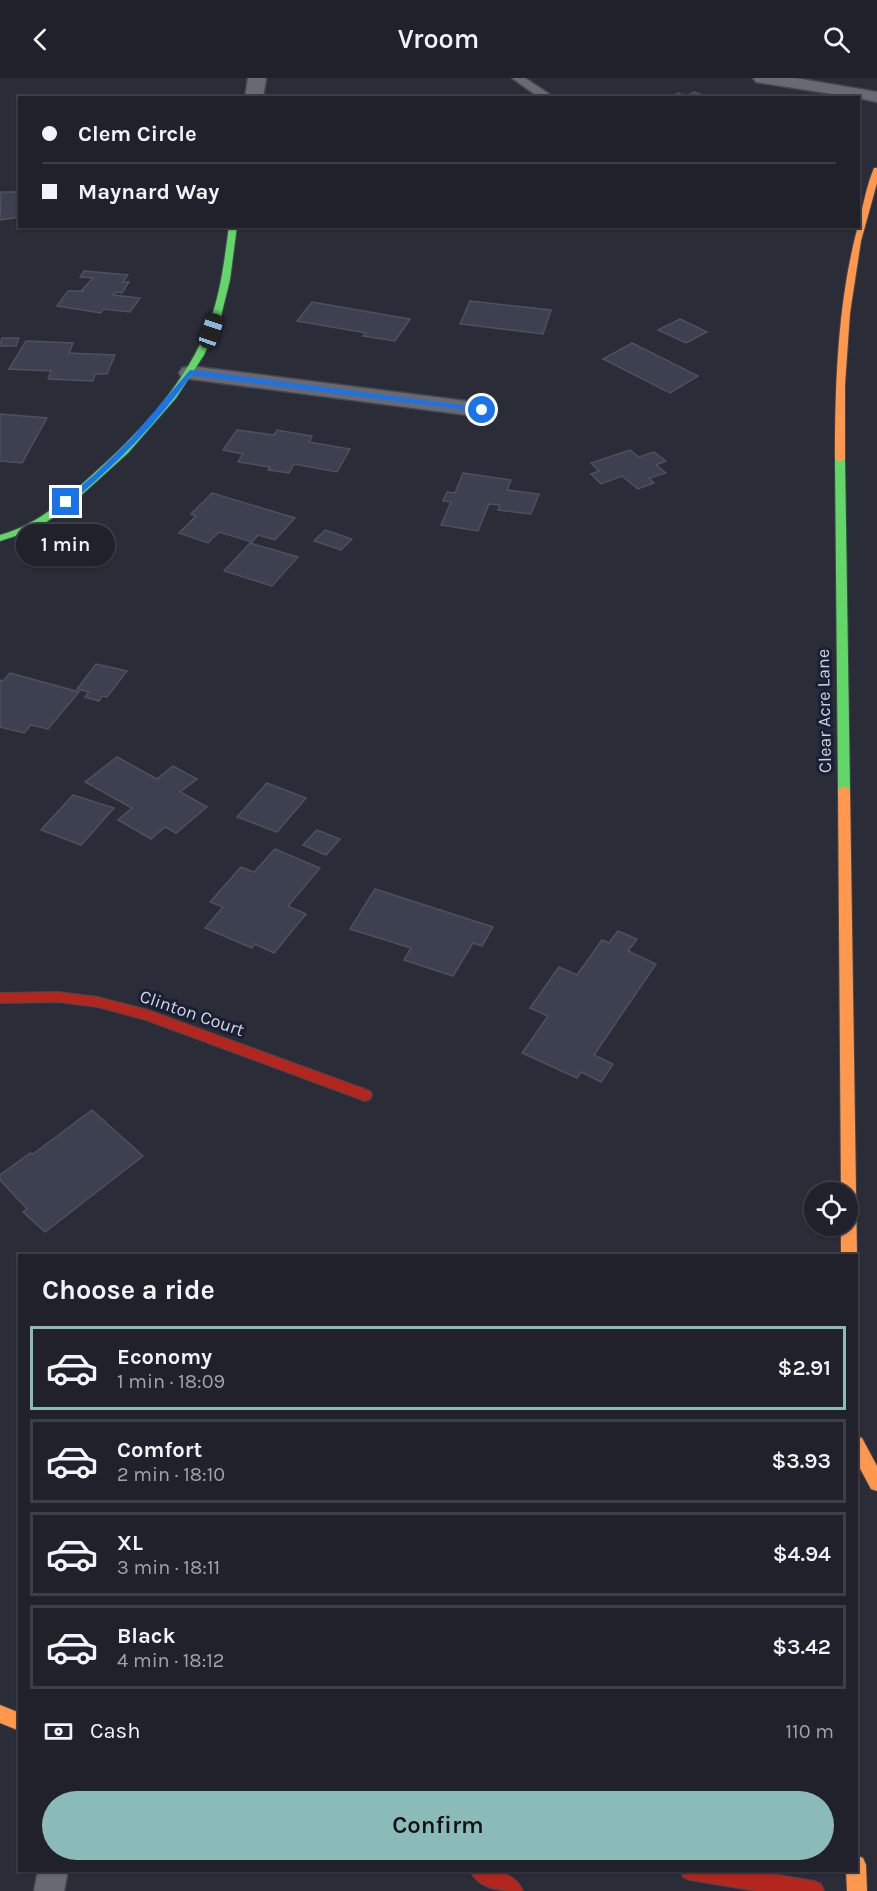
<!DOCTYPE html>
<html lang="en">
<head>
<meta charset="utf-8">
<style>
  body { margin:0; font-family:Karla,sans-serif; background:#282932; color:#f1f3f6; height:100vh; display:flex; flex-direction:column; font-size:22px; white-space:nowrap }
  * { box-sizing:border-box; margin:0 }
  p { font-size:20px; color:#a2a3a8 }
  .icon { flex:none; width:33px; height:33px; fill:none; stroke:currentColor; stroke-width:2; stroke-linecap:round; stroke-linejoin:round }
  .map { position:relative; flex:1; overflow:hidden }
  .side { position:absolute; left:18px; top:1176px; width:840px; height:618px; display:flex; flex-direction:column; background:#20212a; border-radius:0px; box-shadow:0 2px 4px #0004,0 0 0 2px #3d3e47 }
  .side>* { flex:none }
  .hud { position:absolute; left:18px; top:18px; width:842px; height:132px; border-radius:0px; box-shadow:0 2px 4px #0004,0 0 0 2px #3d3e47; display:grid; align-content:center; height:132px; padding:0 24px; background:#20212a }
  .fabs { position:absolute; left:804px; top:1104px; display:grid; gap:12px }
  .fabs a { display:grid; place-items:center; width:54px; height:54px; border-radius:50%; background:#20212a; box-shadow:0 2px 4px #0004,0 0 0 2px #3d3e47; font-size:30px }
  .end { position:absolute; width:27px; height:27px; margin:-14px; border:8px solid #1a73e8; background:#fff; box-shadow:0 0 0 3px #fff }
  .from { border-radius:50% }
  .bubble { position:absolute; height:42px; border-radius:21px; background:#20212a; box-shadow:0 2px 4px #0004,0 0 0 2px #3d3e47; font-size:20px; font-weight:600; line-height:42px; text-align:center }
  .car { position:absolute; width:18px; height:36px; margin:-18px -9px; border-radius:8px; box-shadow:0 0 4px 2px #0007; background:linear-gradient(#222 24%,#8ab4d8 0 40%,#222 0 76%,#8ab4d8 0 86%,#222 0) }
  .hud b { display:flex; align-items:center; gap:21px; height:57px; font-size:22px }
  .hud b+b { border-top:2px solid #3d3e47 }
  .hud i { width:15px; height:15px; background:#f1f3f6 }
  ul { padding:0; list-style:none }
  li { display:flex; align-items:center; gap:18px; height:84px; margin:0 12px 9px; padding:0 12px; border:3px solid #3d3e47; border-radius:0px }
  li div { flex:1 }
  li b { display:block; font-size:22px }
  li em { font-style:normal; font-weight:600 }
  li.on { border-color:#8bbbb9 }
  li>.icon { width:54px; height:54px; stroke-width:1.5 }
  h2 { padding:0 24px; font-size:27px; line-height:72px }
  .pay { display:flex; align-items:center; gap:15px; height:66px; padding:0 24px; font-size:22px }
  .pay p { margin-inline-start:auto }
  .primary-button { display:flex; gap:12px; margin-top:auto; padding:12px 24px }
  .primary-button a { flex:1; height:69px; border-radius:36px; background:#8bbbb9; color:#111; font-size:24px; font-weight:600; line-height:69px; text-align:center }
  header { display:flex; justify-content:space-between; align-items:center; height:78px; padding:0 24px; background:#20212a; font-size:27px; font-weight:600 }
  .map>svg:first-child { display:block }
  .building { fill:#3d4051; stroke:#4e505b; stroke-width:1.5 }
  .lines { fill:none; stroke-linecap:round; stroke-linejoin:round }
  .lane-casing { stroke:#454751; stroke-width:3 }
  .street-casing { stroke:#454751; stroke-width:3 }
  .fast-casing { stroke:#454751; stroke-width:2 }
  .slow-casing { stroke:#454751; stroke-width:2 }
  .jam-casing { stroke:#454751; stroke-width:2 }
  .lane { fill:#676973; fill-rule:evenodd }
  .street { fill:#676973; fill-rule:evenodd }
  .fast { fill:#63d668; fill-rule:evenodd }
  .slow { fill:#ff974d; fill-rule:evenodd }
  .jam { fill:#b3261e; fill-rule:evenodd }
  .route { fill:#1a73e8 }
  .labels { text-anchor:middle; stroke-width:6; stroke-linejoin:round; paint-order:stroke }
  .street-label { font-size:18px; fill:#cfd3e1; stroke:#1a1f34 }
</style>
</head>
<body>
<header><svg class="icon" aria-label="back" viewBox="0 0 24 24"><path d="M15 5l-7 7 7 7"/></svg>Vroom<svg class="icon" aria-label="search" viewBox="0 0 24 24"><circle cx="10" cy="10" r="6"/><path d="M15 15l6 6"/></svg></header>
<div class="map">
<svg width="877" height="1813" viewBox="0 0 877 1813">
  <rect width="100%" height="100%" fill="#2a2c38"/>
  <g class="building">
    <path d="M694,14L711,20H670L678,15L686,18Z"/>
    <path d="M1,114H20V139L0,142Z"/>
    <path d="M84,193L128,197L123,204H129L122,215L116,214L113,217L140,220L130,234L103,231L101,235L57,228L68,213H84H81L93,200L80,199Z"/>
    <path d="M470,223L551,232L543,256L460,246Z"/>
    <path d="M312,224L410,241L395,263L363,258L366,255L297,243Z"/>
    <path d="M680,241L707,254L686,265L658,252Z"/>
    <path d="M2,260H19L16,268H0Z"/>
    <path d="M26,263L73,265L69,275L115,277L107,296H95L93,303L48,301L51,293L9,291Z"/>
    <path d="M632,265L698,298L670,315L603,281Z"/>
    <path d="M0,336L47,340L22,385L0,383Z"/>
    <path d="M237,352L274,357L277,352L312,358L309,364L350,371L337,394L294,386L289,395L268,392L270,389L238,384L243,376L223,372Z"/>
    <path d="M630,372L639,379L654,374L666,383L656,387L666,395L649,400L654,405L638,411L622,398L601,406L591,396L599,393L591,385Z"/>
    <path d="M463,395L511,402L507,412L539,416L531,436L498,432L500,427L489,426L478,453L441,447L451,424L443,423L447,414L455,415Z"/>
    <path d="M212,415L295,440L275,462L258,457L252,464L219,454L208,465L179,455L196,438L191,436Z"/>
    <path d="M325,452L352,461L341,472L314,463Z"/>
    <path d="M250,465L298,479L272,508L224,493Z"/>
    <path d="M96,586L127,593L107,619L102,618L99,623L85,619L89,614L77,611Z"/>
    <path d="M10,595L79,614L48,651L31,647L24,655L0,649V602L3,603Z"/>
    <path d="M117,679L157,701L173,688L197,701L180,714L207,729L176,755L165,749L151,761L118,742L132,730L85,704Z"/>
    <path d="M267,705L306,720L277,754L237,739Z"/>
    <path d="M73,717L114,730L81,767L41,752Z"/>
    <path d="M317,752L340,761L326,777L303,767Z"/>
    <path d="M275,771L320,790L288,828L306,836L274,875L255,866L252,870L205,850L223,829L210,824L241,789L254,794Z"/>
    <path d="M375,811L493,849L482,868L473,865L453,898L404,882L411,870L350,851Z"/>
    <path d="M618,853L637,861L628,873L656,886L594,977L613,986L601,1004L581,994L577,1000L522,975L548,938L530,930L559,889L577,897L602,862L609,865Z"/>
    <path d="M92,1032L143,1078L45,1154L23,1134L27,1131L0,1102V1097L30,1075L33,1076Z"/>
  </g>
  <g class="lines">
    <g class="lane-casing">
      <g id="lane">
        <path d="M512,0H525L555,20H540Z"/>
        <path d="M38,1792H68L64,1813H34Z"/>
      </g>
    </g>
    <g class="street-casing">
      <g id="street">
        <path d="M248,0H266L263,20H245Z"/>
        <path d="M753,0H795L877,14V24L858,20L762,5L756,4Z"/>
        <path d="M190,288L482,325L490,327L494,332L490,337L482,339L182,300L179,295L182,290Z"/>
      </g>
    </g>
    <g class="fast-casing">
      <g id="fast">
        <path d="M229,148H237L230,202L220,242L204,277L176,320L128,375L66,431L34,452L0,463V457C37,447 63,423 91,398C137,357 180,312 205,256C220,222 224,185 229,148Z"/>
        <path d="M840,378L845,381L850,712L844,716L838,712L835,381Z"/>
      </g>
    </g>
    <g class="slow-casing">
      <g id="slow">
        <path d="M874,90H877V105L861,163L850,235L845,307V381L840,384L835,381C835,303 838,222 858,148C863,129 866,109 874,90Z"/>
        <path d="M844,708L850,712L857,1178H841V1148H848V1114H841L838,712Z"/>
        <path d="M856,1358L862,1360L877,1388V1413L871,1411L856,1383Z"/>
        <path d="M0,1627L20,1635V1653L0,1645Z"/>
        <path d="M856,1777L863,1780L866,1787L867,1813H847L846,1792H856Z"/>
      </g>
    </g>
    <g class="jam-casing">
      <g id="jam">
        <path d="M58,914L98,919L148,932L370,1013L372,1017L370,1021L365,1023L146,942L98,929L58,924L0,925V915Z"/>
        <path d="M470,1792C490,1792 514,1792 523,1813C504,1813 479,1813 470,1792Z"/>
        <path d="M680,1792H751L814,1803L821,1806L824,1813H756L690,1802L683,1799Z"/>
      </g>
    </g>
    <use href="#lane" class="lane"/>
    <use href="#street" class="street"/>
    <use href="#fast" class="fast"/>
    <use href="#slow" class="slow"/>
    <use href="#jam" class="jam"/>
  </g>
  <path class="route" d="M190,292L482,330L485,332L482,334L191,297C157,346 115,387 69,426H64V423L95,396L131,361Z"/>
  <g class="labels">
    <g class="street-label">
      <text transform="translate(824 633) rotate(-91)" y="6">Clear Acre Lane</text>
      <text transform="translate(192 935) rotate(19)" y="6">Clinton Court</text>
    </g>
  </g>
</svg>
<div class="fabs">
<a><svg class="icon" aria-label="locate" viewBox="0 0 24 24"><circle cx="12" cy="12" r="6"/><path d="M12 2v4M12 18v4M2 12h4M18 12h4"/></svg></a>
</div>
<i class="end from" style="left:482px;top:332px"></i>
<i class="end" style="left:66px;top:424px"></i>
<div class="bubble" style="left:16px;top:446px;width:99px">1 min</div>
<i class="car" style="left:211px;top:253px;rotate:19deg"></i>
<div class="hud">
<b><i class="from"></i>Clem Circle</b>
<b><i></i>Maynard Way</b>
</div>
<section class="side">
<h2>Choose a ride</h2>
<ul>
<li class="on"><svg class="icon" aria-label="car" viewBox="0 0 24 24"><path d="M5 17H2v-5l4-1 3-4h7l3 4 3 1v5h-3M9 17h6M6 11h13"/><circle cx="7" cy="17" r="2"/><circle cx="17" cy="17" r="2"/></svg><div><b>Economy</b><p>1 min · 18:09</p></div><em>$2.91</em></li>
<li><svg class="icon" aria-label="car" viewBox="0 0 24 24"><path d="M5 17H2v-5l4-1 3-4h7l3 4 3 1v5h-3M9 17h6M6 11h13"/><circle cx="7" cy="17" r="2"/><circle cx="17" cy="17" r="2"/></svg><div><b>Comfort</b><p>2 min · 18:10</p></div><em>$3.93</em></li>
<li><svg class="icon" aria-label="car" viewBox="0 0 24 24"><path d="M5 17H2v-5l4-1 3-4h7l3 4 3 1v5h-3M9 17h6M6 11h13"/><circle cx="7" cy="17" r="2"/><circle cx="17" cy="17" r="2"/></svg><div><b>XL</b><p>3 min · 18:11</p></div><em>$4.94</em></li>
<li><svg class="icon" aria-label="car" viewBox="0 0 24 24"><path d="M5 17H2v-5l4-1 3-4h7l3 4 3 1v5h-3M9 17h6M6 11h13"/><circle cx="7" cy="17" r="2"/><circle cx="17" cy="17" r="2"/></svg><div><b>Black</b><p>4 min · 18:12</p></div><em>$3.42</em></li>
</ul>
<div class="pay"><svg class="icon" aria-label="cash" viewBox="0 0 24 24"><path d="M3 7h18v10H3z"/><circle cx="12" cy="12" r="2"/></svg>Cash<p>110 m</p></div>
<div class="primary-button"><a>Confirm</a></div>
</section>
</div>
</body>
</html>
